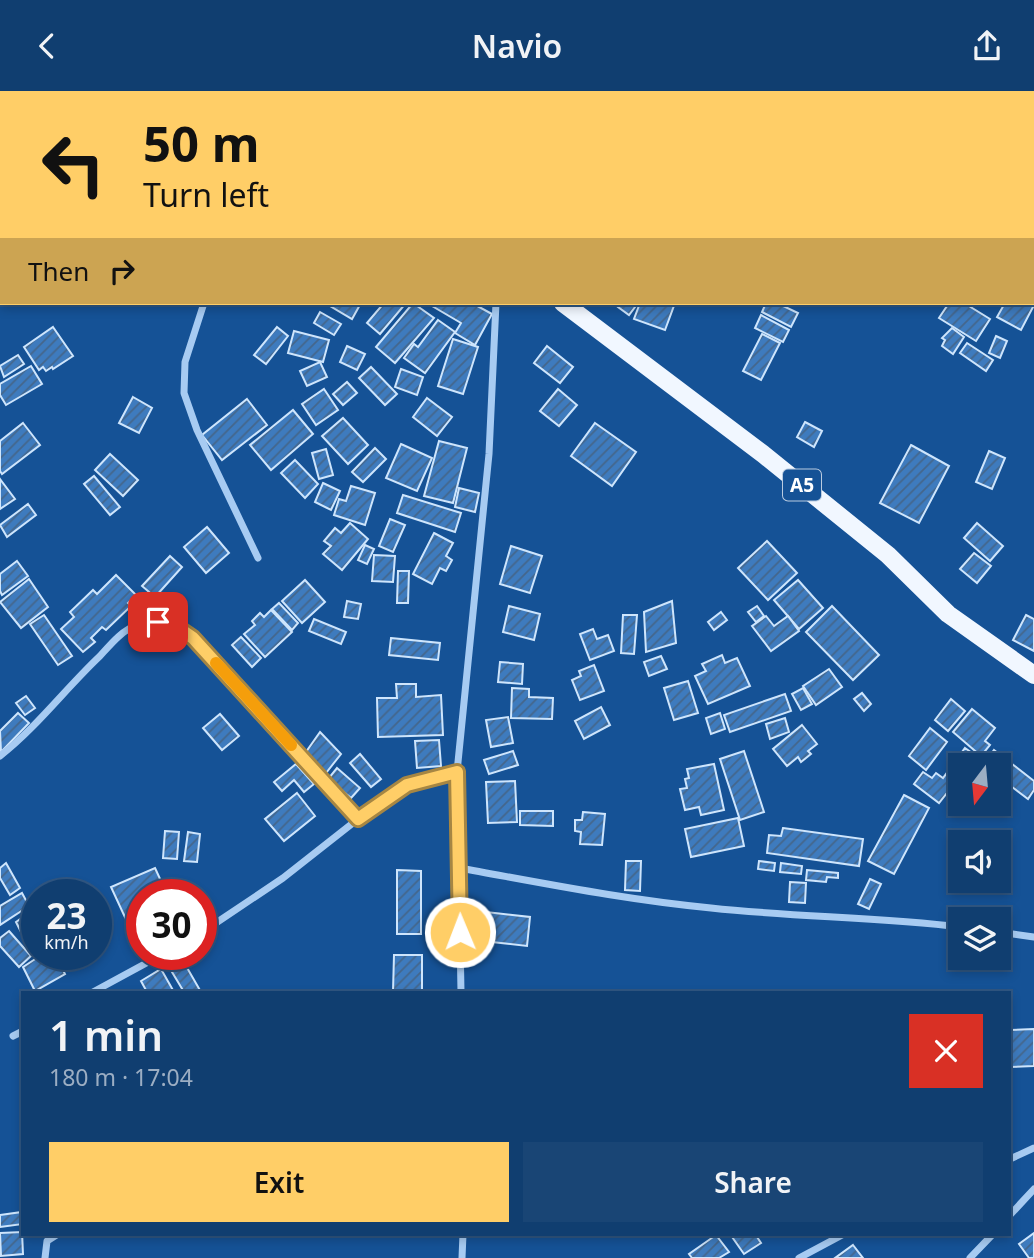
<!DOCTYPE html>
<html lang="en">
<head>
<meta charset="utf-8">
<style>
  body { margin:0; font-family:"Noto Sans",sans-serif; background:#194575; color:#f1f3f6; height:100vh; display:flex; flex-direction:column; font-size:26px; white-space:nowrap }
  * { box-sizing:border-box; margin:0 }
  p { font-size:23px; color:#9caec3 }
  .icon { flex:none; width:38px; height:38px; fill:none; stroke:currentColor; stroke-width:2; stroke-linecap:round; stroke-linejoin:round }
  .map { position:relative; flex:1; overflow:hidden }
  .panel { position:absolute; left:21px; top:900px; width:990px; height:245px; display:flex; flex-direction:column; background:#103e70; border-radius:0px; box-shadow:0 4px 10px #0003,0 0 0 2px #305783 }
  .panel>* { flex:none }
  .guide { position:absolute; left:0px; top:0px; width:1034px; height:214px; box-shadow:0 4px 10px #0003,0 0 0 2px #305783; background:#ffce67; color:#111; overflow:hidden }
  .needle { width:46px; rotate:196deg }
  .buttons { position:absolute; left:948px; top:662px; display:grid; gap:14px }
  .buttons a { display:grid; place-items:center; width:63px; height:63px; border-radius:0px; background:#103e70; box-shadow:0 4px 10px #0003,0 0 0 2px #305783; font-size:35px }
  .speed { position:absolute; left:21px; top:788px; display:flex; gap:14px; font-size:35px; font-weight:700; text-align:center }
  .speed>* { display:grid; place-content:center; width:91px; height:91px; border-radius:50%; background:#103e70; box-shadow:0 4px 10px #0003,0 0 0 2px #305783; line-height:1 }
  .speed small { font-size:18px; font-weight:400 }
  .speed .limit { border:10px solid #d22; background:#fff; color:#111 }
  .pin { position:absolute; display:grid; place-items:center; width:60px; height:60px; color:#fff; margin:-30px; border-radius:14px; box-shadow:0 4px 10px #0006 }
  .me { position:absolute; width:77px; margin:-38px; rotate:359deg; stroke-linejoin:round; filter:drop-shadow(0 0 5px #0008) }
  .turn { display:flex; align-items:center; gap:24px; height:147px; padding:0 28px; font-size:32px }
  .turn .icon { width:91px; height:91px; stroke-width:2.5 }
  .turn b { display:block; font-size:49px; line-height:60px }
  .then { display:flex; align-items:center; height:66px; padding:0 28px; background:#0003; gap:14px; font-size:26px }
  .round { display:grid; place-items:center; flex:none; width:74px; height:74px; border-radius:0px; background:#194575 }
  .overview { display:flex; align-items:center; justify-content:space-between; height:119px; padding:0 28px }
  h1 { font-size:42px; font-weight:600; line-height:52px }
  .button { display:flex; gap:14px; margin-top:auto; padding:14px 28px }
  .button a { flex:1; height:80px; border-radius:0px; background:#ffce67; color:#111; font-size:28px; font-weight:600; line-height:80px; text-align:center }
  .button a+a { background:#194575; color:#f1f3f6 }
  header { display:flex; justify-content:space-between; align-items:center; height:91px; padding:0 28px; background:#103e70; font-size:32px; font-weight:600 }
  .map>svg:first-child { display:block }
  .building { fill:url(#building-hatch); stroke:#cee5fc; stroke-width:2 }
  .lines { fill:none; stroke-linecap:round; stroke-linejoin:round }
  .street { stroke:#a7cbf2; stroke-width:7 }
  .primary { stroke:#f1f7ff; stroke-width:18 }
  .route-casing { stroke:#a68643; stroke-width:18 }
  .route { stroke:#ffce67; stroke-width:12 }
  .slow { stroke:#f59e0b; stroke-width:12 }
  .labels { text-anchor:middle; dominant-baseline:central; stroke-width:7; stroke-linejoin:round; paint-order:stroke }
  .shield { fill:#155296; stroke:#b9cbe0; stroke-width:2 }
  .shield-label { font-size:19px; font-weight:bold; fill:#fff }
</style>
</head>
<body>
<header><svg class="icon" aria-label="back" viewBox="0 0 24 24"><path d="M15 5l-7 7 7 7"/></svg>Navio<svg class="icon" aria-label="share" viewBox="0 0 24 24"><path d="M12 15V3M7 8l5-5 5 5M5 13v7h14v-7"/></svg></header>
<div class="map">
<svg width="1034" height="1167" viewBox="0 0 1034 1167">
  <defs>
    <pattern id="building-hatch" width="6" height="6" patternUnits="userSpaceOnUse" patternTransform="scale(1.75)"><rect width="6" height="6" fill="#3e7bbe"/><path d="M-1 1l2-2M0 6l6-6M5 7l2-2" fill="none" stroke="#44668b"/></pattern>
  </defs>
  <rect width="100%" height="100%" fill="#155296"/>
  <!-- building -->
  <g class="building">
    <path d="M1034,157V214L1021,239L997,226L1005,212H1032Z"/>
    <path d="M325,212H361L352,228Z"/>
    <path d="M384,212H406L380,243L367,232Z"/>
    <path d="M413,212L434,227L395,272L376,256Z"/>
    <path d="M427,212H472L492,223L475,254L455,242L461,232Z"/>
    <path d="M621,212H638L629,224L618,216Z"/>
    <path d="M640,212H675L665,239L634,228Z"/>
    <path d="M766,212H777L798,222L791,236L762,221Z"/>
    <path d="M949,212H964L990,228L976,250L939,227Z"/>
    <path d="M320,221L341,233L334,244L314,232Z"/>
    <path d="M761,224L789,239L783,251L755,237Z"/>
    <path d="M438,229L455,241L425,282L404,267L414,253L418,256Z"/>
    <path d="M53,236L73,265L53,278L52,276L46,280L43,276L39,279L24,256Z"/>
    <path d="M277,236L288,245L266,273L254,264Z"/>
    <path d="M952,237L964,246L953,263L942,255L945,249L942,247Z"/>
    <path d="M294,240L329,249L323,271L288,262Z"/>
    <path d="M762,243L780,252L761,289L743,280Z"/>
    <path d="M996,245L1007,250L1000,267L989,262Z"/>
    <path d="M453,248L478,256L463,303L438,295Z"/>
    <path d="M967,252L993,269L986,280L960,262Z"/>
    <path d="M347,255L365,263L357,279L340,271Z"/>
    <path d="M547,255L573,276L560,292L534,272Z"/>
    <path d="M18,264L24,273L4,286L0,275Z"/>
    <path d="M320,271L327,286L307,295L300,280Z"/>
    <path d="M31,275L42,293L6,314L0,304V293Z"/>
    <path d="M371,276L397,303L385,314L359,287Z"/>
    <path d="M401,278L423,286L417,304L395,296Z"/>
    <path d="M347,291L357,302L343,314L333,303Z"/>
    <path d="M324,298L338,319L316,334L302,313Z"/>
    <path d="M558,298L577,314L559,335L540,320Z"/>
    <path d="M133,306L152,317L139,342L119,332Z"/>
    <path d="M427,307L452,326L437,345L413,326Z"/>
    <path d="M247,308L267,334L222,369L202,344Z"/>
    <path d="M293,319L313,343L271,379L250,354Z"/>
    <path d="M343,327L368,354L348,373L322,345Z"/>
    <path d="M805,331L822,340L814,356L797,346Z"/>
    <path d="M23,332L40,354L2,383L0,380V350Z"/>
    <path d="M595,332L636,361L612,395L571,365Z"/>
    <path d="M439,350L467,357L453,412L424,405Z"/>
    <path d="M401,353L432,367L417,400L386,387Z"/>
    <path d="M911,354L949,375L919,432L880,412Z"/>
    <path d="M375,357L386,368L363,391L352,381Z"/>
    <path d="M326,358L333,384L319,388L312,362Z"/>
    <path d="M989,360L1005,367L992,398L976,391Z"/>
    <path d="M110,363L138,389L123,405L95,379Z"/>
    <path d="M295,369L318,393L305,407L281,382Z"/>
    <path d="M94,385L120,416L110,424L84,393Z"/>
    <path d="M0,388L15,408L0,418Z"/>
    <path d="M323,392L340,400L331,419L315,411Z"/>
    <path d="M351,395L375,402L365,434L334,424L339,408L346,410Z"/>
    <path d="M459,397L479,402L475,421L455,416Z"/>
    <path d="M403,404L461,422L455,441L397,422Z"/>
    <path d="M28,413L36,424L7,446L0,434Z"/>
    <path d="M390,428L405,434L393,461L379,455Z"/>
    <path d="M350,432L368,448L342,479L323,463L331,455L324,450L335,437L341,442Z"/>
    <path d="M977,432L1003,455L990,470L964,447Z"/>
    <path d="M207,436L229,462L206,482L184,456Z"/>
    <path d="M434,442L453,452L446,465L452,469L446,480L440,477L432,493L413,483Z"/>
    <path d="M767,450L797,482L768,509L738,477Z"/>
    <path d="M365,454L374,458L367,473L358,469Z"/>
    <path d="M511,455L542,465L530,502L500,493Z"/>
    <path d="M974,462L991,475L977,492L960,478Z"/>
    <path d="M374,464L395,465L393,491L372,490Z"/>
    <path d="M170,465L182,476L155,506L142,495Z"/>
    <path d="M17,470L28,485L2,504L0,500V483Z"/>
    <path d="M398,480H409L408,512H397Z"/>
    <path d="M116,484L136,504L128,512L131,515L106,539L102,536L91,547L95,551L83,561L61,538L74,526L70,521L93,499L97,503Z"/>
    <path d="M29,488L48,516L21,537L0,511Z"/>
    <path d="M305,489L325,511L302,532L282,510Z"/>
    <path d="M798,489L823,517L799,538L774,509Z"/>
    <path d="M347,510L361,513L358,528L344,526Z"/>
    <path d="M672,510L676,552L646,561L644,521Z"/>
    <path d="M279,512L298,532L292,539L272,518Z"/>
    <path d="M509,515L540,523L534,549L503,541Z"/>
    <path d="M757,515L764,525L756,531L748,521Z"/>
    <path d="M832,515L879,564L853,589L806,541Z"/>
    <path d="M271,519L292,541L265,566L244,543L255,534L252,530L260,522L264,526Z"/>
    <path d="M721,521L727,529L714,539L708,531Z"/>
    <path d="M44,524L72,565L58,574L30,533Z"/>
    <path d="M623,524H637L634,563L621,562Z"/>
    <path d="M1026,524L1034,528V560L1013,549Z"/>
    <path d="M766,525L774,535L788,525L799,540L771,560L752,535Z"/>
    <path d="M314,528L346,541L341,553L309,540Z"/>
    <path d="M593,538L597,548L608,544L614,560L590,569L580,543Z"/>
    <path d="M241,546L261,567L252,576L232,554Z"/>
    <path d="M391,547L440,552L438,569L389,564Z"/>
    <path d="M722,564L725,572L737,567L750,595L708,613L695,585L706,580L702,573Z"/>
    <path d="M661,565L667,578L649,585L644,571Z"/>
    <path d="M500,571L523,573L522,593L498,591Z"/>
    <path d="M594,574L604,600L580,609L572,589L581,585L579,580Z"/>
    <path d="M829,578L842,596L816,614L803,595Z"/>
    <path d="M688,590L698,622L674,629L664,597Z"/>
    <path d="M396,593H416V606L441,604L443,644L378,646L377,607H397Z"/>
    <path d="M512,597L529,598V606L553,607L552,628L511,627Z"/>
    <path d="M803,597L812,613L801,619L792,603Z"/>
    <path d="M862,602L871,613L864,620L854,608Z"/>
    <path d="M785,603L791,620L730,641L724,624Z"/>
    <path d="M26,605L35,617L25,624L16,612Z"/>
    <path d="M951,608L965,620L948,640L935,629Z"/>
    <path d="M601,616L610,634L584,648L575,630Z"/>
    <path d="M972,618L995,637L985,650L990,654L981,665L953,641Z"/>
    <path d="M18,622L29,632L1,661L0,640Z"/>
    <path d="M720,622L725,638L711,643L706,627Z"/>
    <path d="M220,623L239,645L222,659L203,637Z"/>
    <path d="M508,626L513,652L491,656L486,629Z"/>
    <path d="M785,627L789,641L770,648L766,633Z"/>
    <path d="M802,634L817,653L808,660L811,663L801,671L798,666L787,675L773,658Z"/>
    <path d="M930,637L947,651L926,679L909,665Z"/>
    <path d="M320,641L341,663L326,682L306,661Z"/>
    <path d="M439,649L441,675L417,677L415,650Z"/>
    <path d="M965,657L975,664L968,674H961V684L939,712L914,693L923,681L932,687L936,682L943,687Z"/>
    <path d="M994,659L1034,690V699L1028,708L999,686V674H983Z"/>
    <path d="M513,660L518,674L489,683L484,669Z"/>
    <path d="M744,660L764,721L740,729L720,668Z"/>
    <path d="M360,663L381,688L371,696L350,672Z"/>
    <path d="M296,673L314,693L304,701L294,689L282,700L274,691Z"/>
    <path d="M714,673L724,719L701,724L699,716L685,719L680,698L687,697L685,688L689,687L687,678Z"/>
    <path d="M337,677L360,697L351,707L328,688Z"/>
    <path d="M515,690L517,731L488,732L486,691Z"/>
    <path d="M297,702L315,725L284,750L265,728Z"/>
    <path d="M904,704L929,717L894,783L868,770Z"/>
    <path d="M520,720H553V735L520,734Z"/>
    <path d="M583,721L605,723L602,754L580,753L581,741L575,740V729H582Z"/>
    <path d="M738,727L744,755L691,766L685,738Z"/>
    <path d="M783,737L863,748L859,775L767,762L769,744L781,745Z"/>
    <path d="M165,740L179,741L177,768L163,767Z"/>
    <path d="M188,741L200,743L197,771L184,770Z"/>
    <path d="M626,770H641L640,800L625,799Z"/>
    <path d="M759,770L775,772L774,780L758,778Z"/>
    <path d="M6,772L20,797L10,804L0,787V777Z"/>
    <path d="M781,772L802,775L801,783L780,781Z"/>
    <path d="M155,777L167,803H142V845L135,848L111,796Z"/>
    <path d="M397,779L421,780V843H397Z"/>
    <path d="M807,779L838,782V787L827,786L826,791L806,789Z"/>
    <path d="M870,788L881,793L869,818L858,813Z"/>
    <path d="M790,791L806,792L805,812L789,811Z"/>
    <path d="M22,802L29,815L0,834V815Z"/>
    <path d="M34,818L37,822V831L22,843L16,831Z"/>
    <path d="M486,821L530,826L527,855L483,850Z"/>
    <path d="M9,840L31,865L19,876L0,855V847Z"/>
    <path d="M43,863H55L65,883L35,900L23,876Z"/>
    <path d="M394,864H422V901H393Z"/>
    <path d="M182,868L201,901H184L169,876Z"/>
    <path d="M161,878L174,901H147L141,890Z"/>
    <path d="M1034,938V975L1010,976V939Z"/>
    <path d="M22,1121L23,1133L0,1136V1124Z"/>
    <path d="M22,1141L23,1163L1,1165L0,1142Z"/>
    <path d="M1034,1142V1167H1029L1019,1153Z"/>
    <path d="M730,1143H755L761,1152L744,1163Z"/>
    <path d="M716,1144L729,1161L719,1167H692L689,1163Z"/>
    <path d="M853,1154L863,1167H835Z"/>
  </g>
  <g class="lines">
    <!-- street -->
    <g class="street">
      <path d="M509,0L510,2"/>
      <path d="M814,0L815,2"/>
      <path d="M561,2L562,0"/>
      <path d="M1032,81L1034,79"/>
      <path d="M204,212L185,271L184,302L197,339L258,467"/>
      <path d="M0,665C37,636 66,597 100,565C110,554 122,539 137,534C157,526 176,535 193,546L358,728"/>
      <path d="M459,777C543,792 626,809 711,817C794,826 878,826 961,836"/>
      <path d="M999,841L1034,846"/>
      <path d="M201,842L283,787L358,728L407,694L457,681"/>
      <path d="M93,901L163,863"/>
      <path d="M461,901L457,681L489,363L496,212"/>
      <path d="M13,945L23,940"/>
      <path d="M1010,1068L1034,1057"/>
      <path d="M1010,1124L1034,1098"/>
      <path d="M45,1167L47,1150L58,1143"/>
      <path d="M462,1167L463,1143"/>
      <path d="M799,1167L844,1143"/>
      <path d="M970,1167L993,1143"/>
    </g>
    <!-- primary -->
    <g class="primary">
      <path d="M258,0L262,2"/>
      <path d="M563,212L763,363L888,464L948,523L1034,584"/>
    </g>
  </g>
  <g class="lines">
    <defs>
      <path id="route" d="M158,531L177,536L193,547L358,728L407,694L457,681L460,841"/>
    </defs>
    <!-- route casing -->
    <use href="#route" class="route-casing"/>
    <!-- route -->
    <use href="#route" class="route"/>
    <!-- slow -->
    <path class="slow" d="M216,572L291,654"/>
  </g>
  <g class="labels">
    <!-- shield labels -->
    <rect class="shield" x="783" y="378.5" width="38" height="31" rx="5"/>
    <g class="shield-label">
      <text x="802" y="394">A5</text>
    </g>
  </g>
</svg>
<div class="buttons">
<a><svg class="needle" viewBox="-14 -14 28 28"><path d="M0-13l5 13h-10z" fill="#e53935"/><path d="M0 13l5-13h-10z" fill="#9caec3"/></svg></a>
<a><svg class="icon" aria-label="sound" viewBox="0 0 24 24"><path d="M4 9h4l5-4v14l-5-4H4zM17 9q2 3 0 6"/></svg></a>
<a><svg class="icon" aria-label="layers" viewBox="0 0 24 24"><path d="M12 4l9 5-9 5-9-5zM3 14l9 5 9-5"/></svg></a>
</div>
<div class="speed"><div>23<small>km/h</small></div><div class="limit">30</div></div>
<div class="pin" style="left:158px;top:531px;background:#d93025"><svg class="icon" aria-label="arrive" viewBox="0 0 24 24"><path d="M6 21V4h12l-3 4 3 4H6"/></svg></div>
<svg class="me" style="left:460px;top:841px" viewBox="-20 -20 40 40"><circle r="17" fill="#ffce67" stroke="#fff" stroke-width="3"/><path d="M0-11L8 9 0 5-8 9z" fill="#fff"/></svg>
<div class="guide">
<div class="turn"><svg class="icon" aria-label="left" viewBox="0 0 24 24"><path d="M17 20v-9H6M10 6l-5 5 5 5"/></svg><div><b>50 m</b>Turn left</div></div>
<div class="then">Then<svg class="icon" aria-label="right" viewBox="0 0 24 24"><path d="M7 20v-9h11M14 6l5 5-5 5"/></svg></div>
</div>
<section class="panel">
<div class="overview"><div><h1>1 min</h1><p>180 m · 17:04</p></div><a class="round" style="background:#d93025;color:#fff"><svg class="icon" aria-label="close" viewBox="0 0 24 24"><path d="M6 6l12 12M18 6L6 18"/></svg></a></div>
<div class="button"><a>Exit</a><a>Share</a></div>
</section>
</div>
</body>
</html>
